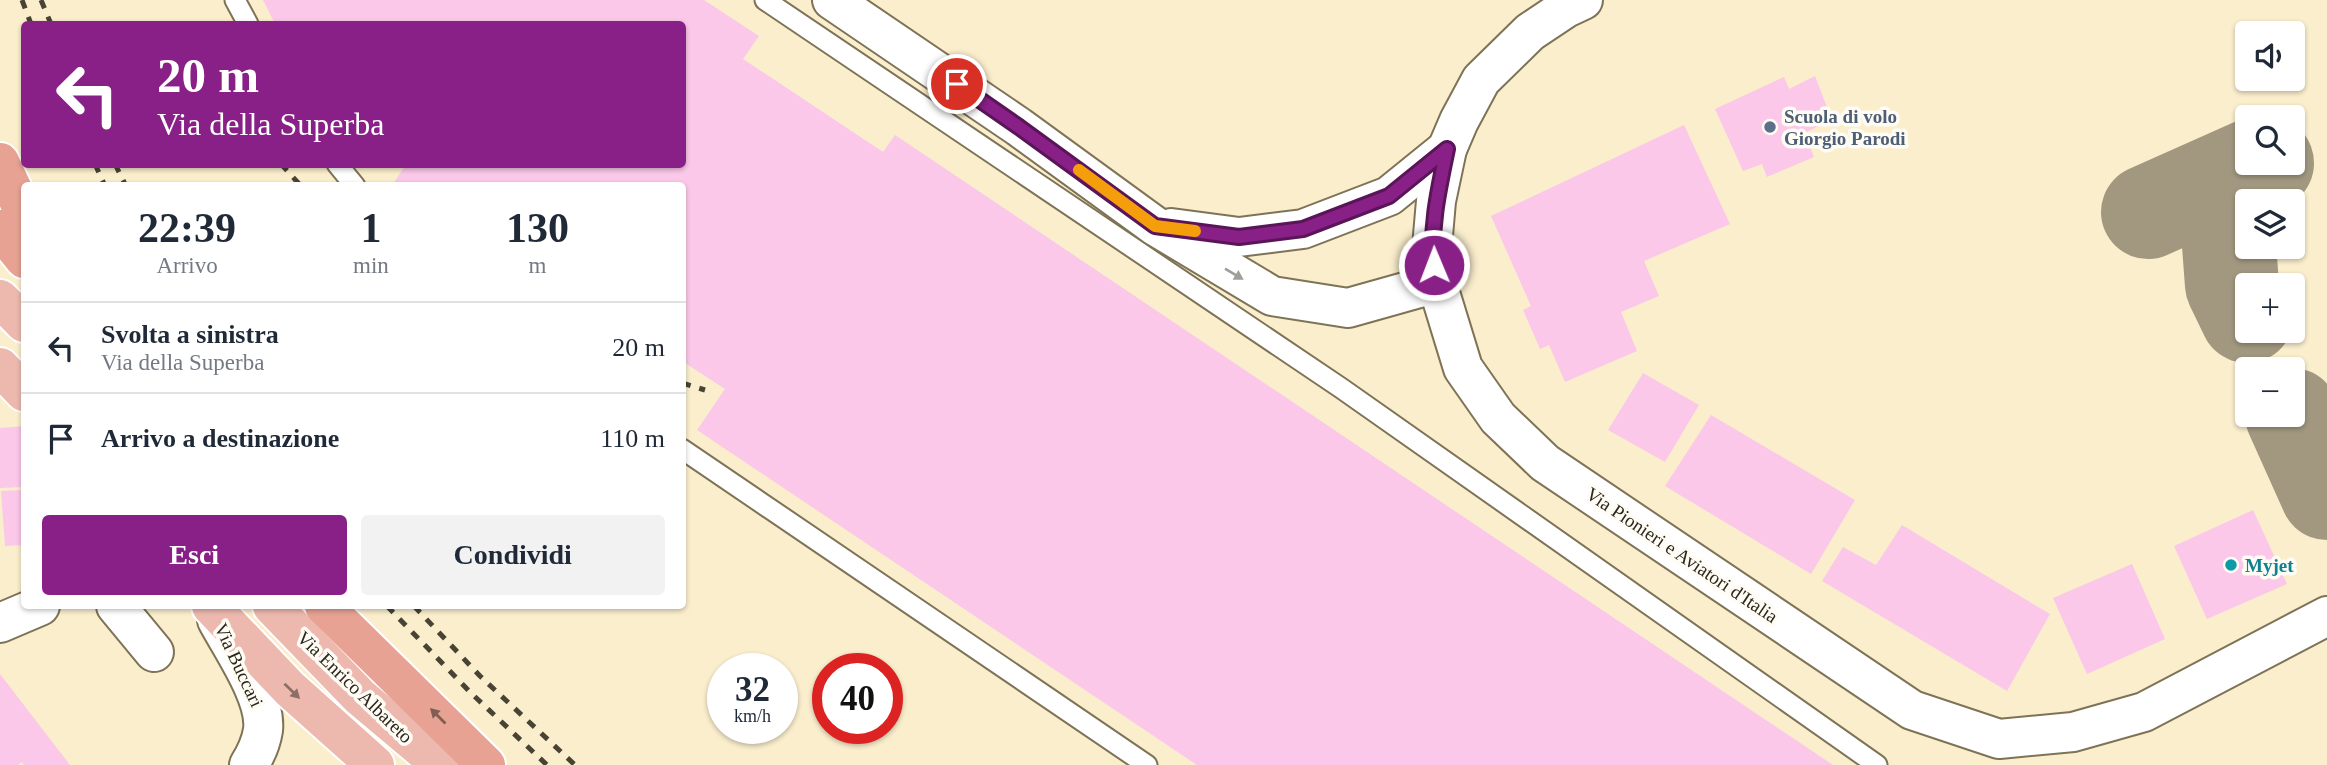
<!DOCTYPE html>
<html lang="it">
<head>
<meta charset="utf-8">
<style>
  body { margin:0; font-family:Georgia,serif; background:#f2f2f3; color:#1f2937; height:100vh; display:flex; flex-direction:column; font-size:26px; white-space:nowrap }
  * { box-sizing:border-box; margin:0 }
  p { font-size:23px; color:#747a83 }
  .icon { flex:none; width:38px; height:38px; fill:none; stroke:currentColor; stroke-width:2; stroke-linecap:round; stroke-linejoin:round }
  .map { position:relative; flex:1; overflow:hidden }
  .details { position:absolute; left:21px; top:182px; width:665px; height:427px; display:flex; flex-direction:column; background:#fff; border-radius:7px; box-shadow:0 2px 5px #0004 }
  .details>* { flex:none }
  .banner { position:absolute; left:21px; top:21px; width:665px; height:147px; border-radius:7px; box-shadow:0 2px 5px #0004; background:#892087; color:#fff; overflow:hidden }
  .buttons { position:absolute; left:2235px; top:21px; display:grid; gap:14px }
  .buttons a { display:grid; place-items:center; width:70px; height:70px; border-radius:7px; background:#fff; box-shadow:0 2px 5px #0004; font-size:35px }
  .speed { position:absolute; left:707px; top:653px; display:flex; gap:14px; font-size:35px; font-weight:700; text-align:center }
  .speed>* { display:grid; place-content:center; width:91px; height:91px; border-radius:50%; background:#fff; box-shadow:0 2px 5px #0004; line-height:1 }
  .speed small { font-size:18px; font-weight:400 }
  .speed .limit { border:10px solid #d22; background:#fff; color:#111 }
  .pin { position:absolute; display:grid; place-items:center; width:60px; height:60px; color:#fff; margin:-30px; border:4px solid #fff; border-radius:50%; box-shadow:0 2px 7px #0007 }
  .me { position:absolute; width:77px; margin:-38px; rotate:359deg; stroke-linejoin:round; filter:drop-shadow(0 0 5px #0008) }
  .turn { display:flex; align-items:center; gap:24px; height:147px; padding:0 21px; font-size:32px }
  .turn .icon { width:91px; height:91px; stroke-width:2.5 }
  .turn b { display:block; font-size:49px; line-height:60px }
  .eta { display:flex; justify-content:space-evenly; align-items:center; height:119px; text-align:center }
  .eta b { font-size:42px; font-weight:700; line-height:49px }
  .cta { display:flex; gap:14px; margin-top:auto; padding:14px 21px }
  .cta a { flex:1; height:80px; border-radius:7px; background:#892087; color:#fff; font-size:28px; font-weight:700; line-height:80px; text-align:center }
  .cta a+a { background:#f2f2f3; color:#1f2937 }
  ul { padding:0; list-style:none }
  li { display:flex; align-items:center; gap:21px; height:91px; padding:0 21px; border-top:2px solid #e0e1e3 }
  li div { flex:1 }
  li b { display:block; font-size:26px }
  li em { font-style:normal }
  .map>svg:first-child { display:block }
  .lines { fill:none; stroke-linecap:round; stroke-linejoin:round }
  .taxiway { stroke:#a29880; stroke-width:94 }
  .building { fill:#fbc8e9 }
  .service-casing { stroke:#7e7356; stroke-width:23 }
  .minor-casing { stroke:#7e7356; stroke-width:42 }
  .tertiary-casing { stroke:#7e7356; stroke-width:42 }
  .primary-casing { stroke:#fff; stroke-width:42 }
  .trunk-casing { stroke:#fff; stroke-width:42 }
  .service { stroke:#fff; stroke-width:19 }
  .minor { stroke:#fff; stroke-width:38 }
  .tertiary { stroke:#fff; stroke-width:38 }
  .primary { stroke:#edb9af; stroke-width:38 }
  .trunk { stroke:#e7a294; stroke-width:38 }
  .rail { stroke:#494334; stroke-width:5; stroke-dasharray:9 9; stroke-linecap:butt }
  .oneway { fill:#a09e98 }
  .oneway2 { fill:#8c7065 }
  .oneway3 { fill:#805e51 }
  .route-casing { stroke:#591558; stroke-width:18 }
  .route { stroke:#892087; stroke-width:12 }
  .slow { stroke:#f59e0b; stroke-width:12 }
  .service-dot { fill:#5c6f8a; stroke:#fefcf5; stroke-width:2.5 }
  .culture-dot { fill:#0f9aa8; stroke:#fefcf5; stroke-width:2.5 }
  .labels { text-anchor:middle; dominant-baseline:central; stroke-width:7; stroke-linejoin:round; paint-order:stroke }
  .service-label { font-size:19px; font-weight:bold; fill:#4e5e75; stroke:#fefcf5; text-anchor:start }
  .street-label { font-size:19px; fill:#2c271b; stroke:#fefcf5 }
  .culture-label { font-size:19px; font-weight:bold; fill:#0d838f; stroke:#fefcf5; text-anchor:start }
</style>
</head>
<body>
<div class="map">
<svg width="2327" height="765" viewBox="0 0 2327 765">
  <rect width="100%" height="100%" fill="#faeecd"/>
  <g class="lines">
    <!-- taxiway -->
    <g class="taxiway">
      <path d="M2148,212L2258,163"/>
      <path d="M2247,316L2232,285L2227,218L2241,187L2267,163"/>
      <path d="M2292,415L2327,493"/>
    </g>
  </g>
  <!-- building -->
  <g class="building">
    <path d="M263,0H704L759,36L743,59L883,152L895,135L1833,765H1197L697,430L725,389L682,361V186H392L404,167L401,164H682V24H275Z"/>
    <path d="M1815,76L1832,120L1804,133L1814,157L1767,177L1762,164L1743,171L1715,109L1784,77L1789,89Z"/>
    <path d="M1684,125L1730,224L1644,261L1659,296L1621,312L1637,351L1565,382L1549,345L1540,349L1523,310L1531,306L1491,216Z"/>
    <path d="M1643,373L1699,405L1665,462L1608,430Z"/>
    <path d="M1711,415L1855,500L1811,574L1665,486Z"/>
    <path d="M24,426V487L0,488V428Z"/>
    <path d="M24,490V545L5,546L1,491Z"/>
    <path d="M2253,510L2287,584L2207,619L2174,546Z"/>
    <path d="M1902,525L2050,614L2007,691L1822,581L1843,547L1876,565Z"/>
    <path d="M2132,564L2165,639L2087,674L2053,598Z"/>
    <path d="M0,674L70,765H24L22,762L18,765H0Z"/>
  </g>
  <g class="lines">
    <defs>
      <g id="service">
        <path d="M235,0L248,24"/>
        <path d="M765,0L1341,388L1877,765"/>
        <path d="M337,164L355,186"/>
        <path d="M682,449L1147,765"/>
      </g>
      <g id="minor">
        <path d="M116,606L154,652"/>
        <path d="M217,620C232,648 267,698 263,730C261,743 256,754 249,765"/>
        <path d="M0,623L40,606"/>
      </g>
      <g id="tertiary">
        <path d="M832,0L1019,127L1155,226L1272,296L1348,308L1437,283"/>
        <path d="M1583,0L1566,8L1530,32L1481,80L1459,121L1447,149L1436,201L1432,247L1437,283L1463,368L1498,418L1545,463L1912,710L1999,739L2073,732L2144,712L2327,616"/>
        <path d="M1171,228L1239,237L1303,229L1389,196L1447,149"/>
      </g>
      <g id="primary">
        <path d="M0,299L24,323"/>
        <path d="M0,367L24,392"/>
        <path d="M211,606L290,689L375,765"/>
        <path d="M272,606L360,697L441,765"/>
      </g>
      <g id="trunk">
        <path d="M0,162L24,213"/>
        <path d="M0,229L24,259"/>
        <path d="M324,606L486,765"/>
      </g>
    </defs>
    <!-- service casing -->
    <use href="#service" class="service-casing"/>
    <!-- minor casing -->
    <use href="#minor" class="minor-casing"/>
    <!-- tertiary casing -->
    <use href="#tertiary" class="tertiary-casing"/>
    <!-- primary casing -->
    <use href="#primary" class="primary-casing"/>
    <!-- trunk casing -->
    <use href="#trunk" class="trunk-casing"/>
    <!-- service -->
    <use href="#service" class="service"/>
    <!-- minor -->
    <use href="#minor" class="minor"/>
    <!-- tertiary -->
    <use href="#tertiary" class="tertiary"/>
    <!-- primary -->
    <use href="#primary" class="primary"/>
    <!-- trunk -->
    <use href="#trunk" class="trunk"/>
    <!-- rail -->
    <g class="rail">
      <path d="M22,0L31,24"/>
      <path d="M41,0L51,24"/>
      <path d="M95,164L105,186"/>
      <path d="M115,164L126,186"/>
      <path d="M281,164L301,186"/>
      <path d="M682,383L705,390"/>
      <path d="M387,606L471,693L547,765"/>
      <path d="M414,606L480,676L575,765"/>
    </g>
  </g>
  <!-- one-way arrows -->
  <defs><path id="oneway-solid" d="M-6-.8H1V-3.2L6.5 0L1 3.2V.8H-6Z" transform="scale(1.75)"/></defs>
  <use class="oneway" href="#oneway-solid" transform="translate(1234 274) rotate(31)"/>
  <use class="oneway2" href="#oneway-solid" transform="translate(292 691) rotate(44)"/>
  <use class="oneway3" href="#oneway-solid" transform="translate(438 716) rotate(-135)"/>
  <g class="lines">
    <defs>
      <path id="route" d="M957,84L1019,127L1155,226L1239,237L1303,229L1389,196L1447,149C1439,188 1430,226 1434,265"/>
    </defs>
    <!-- route casing -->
    <use href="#route" class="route-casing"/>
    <!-- route -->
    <use href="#route" class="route"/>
    <!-- slow -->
    <path class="slow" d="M1079,170L1155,226L1195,231"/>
  </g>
  <!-- markers -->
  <circle class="service-dot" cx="1770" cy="127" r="7"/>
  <circle class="culture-dot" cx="2231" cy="565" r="7"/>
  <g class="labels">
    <!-- service labels -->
    <g class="service-label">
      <text x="1784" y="116">Scuola di volo<tspan x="1784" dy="22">Giorgio Parodi</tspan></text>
    </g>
    <!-- street labels -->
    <g class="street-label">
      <text transform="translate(1682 555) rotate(34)">Via Pionieri e Aviatori d'Italia</text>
      <text transform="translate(239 665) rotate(65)">Via Buccari</text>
      <text transform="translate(355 687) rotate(44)">Via Enrico Albareto</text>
    </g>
    <!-- culture labels -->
    <g class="culture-label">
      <text x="2245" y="565">Myjet</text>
    </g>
  </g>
</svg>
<div class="buttons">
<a><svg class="icon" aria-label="sound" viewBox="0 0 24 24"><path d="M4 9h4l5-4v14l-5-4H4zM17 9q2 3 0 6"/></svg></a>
<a><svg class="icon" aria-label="search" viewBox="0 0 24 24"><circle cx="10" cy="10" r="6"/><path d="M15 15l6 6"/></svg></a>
<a><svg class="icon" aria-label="layers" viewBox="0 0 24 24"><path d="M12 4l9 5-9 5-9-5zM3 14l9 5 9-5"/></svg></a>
<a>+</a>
<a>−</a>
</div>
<div class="speed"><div>32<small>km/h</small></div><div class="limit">40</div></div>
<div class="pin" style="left:957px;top:84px;background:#d93025"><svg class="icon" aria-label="arrive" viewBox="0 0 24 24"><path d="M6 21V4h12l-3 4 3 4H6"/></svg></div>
<svg class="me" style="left:1434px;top:265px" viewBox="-20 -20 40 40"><circle r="17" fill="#892087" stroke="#fff" stroke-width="3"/><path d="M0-11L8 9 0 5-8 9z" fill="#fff"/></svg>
<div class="banner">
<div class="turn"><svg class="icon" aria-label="left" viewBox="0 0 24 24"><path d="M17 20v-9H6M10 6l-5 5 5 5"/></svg><div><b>20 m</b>Via della Superba</div></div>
</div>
<section class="details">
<div class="eta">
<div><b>22:39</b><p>Arrivo</p></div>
<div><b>1</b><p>min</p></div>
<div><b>130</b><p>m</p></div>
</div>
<ul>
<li><svg class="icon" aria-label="left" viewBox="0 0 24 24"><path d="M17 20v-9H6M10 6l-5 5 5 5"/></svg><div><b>Svolta a sinistra</b><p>Via della Superba</p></div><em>20 m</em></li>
<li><svg class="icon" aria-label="arrive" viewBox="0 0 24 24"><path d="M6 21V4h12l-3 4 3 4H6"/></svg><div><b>Arrivo a destinazione</b></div><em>110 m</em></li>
</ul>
<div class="cta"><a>Esci</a><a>Condividi</a></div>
</section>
</div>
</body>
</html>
